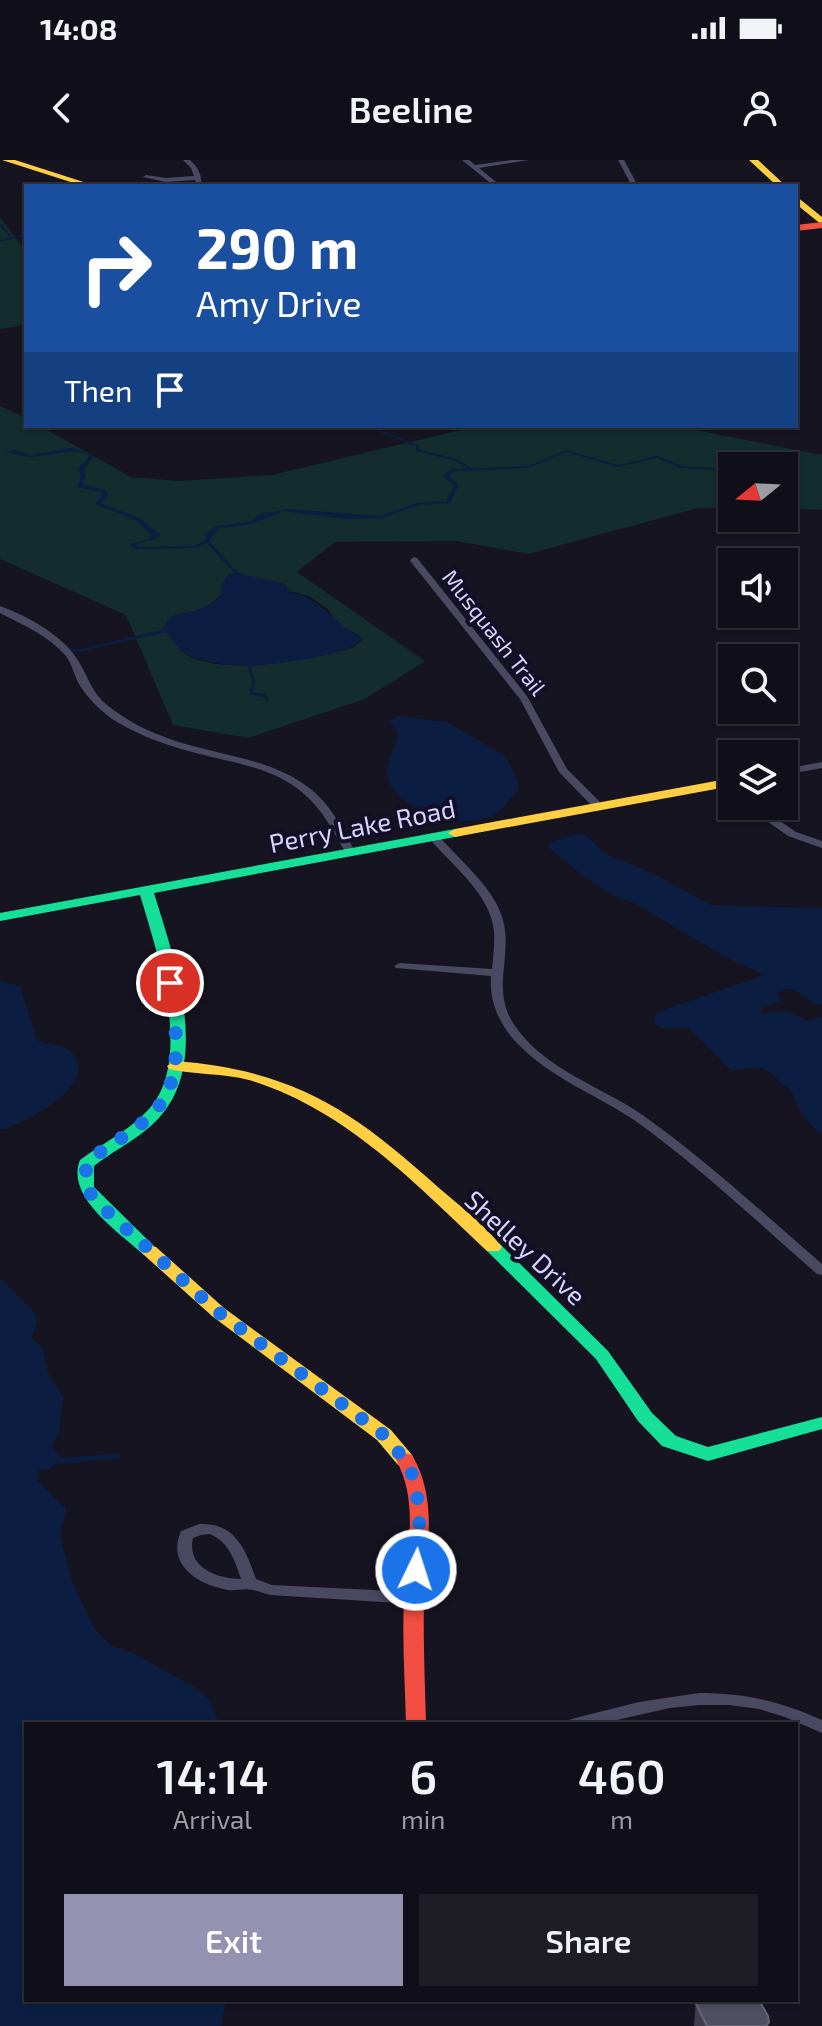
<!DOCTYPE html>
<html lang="en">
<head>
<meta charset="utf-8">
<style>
  body { margin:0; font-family:"Exo 2",sans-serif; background:#1e1d26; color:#f1f3f6; height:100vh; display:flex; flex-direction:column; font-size:30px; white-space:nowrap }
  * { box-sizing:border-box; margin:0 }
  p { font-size:26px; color:#9c9ca2 }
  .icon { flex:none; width:44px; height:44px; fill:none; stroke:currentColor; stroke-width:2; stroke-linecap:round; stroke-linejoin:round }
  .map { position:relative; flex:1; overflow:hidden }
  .drawer { position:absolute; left:24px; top:1562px; width:774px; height:280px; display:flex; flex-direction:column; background:#100f19; border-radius:0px; box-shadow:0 2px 6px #0004,0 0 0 2px #302f38 }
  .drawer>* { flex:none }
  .top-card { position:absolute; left:24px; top:24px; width:774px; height:244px; border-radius:0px; box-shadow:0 2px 6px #0004,0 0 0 2px #302f38; background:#1a4fa0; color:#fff; overflow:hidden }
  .needle { width:52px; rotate:252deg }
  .tools { position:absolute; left:718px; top:292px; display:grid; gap:16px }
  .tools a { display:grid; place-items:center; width:80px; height:80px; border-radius:0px; background:#100f19; box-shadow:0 2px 6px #0004,0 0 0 2px #302f38; font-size:40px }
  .pin { position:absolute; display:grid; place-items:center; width:68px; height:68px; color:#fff; margin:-34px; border:4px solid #fff; border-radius:50%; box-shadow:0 2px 8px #0007 }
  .me { position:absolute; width:88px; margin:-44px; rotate:4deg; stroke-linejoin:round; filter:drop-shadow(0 0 6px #0008) }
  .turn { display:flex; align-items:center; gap:28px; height:168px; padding:0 40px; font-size:36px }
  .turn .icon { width:104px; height:104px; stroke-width:2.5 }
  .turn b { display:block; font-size:56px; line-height:68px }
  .then { display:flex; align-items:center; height:76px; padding:0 40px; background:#0003; gap:16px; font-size:30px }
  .eta { display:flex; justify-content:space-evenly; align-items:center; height:136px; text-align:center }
  .eta b { font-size:48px; font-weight:600; line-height:56px }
  .button { display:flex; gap:16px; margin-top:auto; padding:16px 40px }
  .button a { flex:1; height:92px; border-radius:0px; background:#9591b1; color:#fff; font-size:32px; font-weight:600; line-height:92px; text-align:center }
  .button a+a { background:#1e1d26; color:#f1f3f6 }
  .status { display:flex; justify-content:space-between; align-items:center; height:56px; padding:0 40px; background:#100f19; direction:ltr }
  .status svg { height:22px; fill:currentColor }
  header { display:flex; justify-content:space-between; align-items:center; height:104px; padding:0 40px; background:#100f19; font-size:36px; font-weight:600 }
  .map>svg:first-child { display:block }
  .green { fill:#132c2d; fill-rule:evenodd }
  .water { fill:#0b1e41 }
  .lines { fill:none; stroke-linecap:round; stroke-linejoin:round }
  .stream-far2 { stroke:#0b1e41; stroke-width:2 }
  .stream-far1 { stroke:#0b1e41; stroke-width:3 }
  .stream { stroke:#0b1e41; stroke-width:5 }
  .street { fill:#4a4962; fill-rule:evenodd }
  .fast { fill:#16e098; fill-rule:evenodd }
  .slow { fill:#ffcf43; fill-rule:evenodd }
  .jam { fill:#f24e42; fill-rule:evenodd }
  .wall { fill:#403d50 }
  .building { fill:#504e63; stroke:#66637b; stroke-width:2 }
  .route { stroke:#1a73e8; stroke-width:14; stroke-dasharray:0 25.2 }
  .labels { text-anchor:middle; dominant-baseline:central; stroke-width:8; stroke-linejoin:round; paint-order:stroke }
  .far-street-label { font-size:22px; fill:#d9d4ff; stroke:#130f26 }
  .street-label { font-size:26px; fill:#d9d4ff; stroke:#130f26 }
</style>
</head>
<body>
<div class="status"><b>14:08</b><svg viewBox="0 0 49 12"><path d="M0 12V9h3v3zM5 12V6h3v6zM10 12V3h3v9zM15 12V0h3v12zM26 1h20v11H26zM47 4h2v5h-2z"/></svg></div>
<header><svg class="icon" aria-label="back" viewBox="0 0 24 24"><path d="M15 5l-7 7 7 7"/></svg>Beeline<svg class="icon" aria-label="person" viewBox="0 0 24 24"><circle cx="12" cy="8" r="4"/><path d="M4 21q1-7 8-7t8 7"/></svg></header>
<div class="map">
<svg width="822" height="1866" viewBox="0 0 822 1866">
  <rect width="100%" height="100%" fill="#161421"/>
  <!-- green -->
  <g class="green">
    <path d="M0,57L26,92V165L0,169Z"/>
    <path d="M0,246L26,258V266H40L131,317L178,321L272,315L477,266H676L822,295V350L784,348V306H732V348H698L528,394L457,381L335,382L297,412L425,501L365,539L248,578L173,565L126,455L0,399ZM228,415L309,436L328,449L337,463L360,476L362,480L353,488L341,491C304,498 203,521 177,486C170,477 173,466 175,455C193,453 208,448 221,435V428Z"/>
  </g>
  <!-- water -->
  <g class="water">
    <path d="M71,288L95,295L84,309L86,316L82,324L107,331L108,336L100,343L139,358L161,375L153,380L135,384L138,387L194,386L204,381L208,372L217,366L253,361L257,355L288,349L381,356L417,343L446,341L454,325L443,316L451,309L529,306L566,290L618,305L658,296L683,306L724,309L732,315L719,310L679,308L657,298L617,307L567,292L528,308L454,311L448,316L459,324L450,343L419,345L382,358L346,359L283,351L252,364L220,368L207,383L197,388L136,389L130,387V384L150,379L151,374L135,360L95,344L103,335L101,332L77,327L81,316L78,308L87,300L89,294C68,288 52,296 31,297C20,297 13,291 0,293L14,290L30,295Z"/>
    <path d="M238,413L285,424L290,432C326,441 330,461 360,476L362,480C348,496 271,505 248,506C230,506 211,503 193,497C179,492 172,479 163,468L170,457C189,452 206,450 221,436V426L228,414Z"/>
    <path d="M400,556L447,562L505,596L518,622V631C510,637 505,648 498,653C468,673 404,653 389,622C382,609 396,587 398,574L389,560Z"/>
    <path d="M576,674H585L606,694L652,713L711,745L822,748V845C807,845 802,828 785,829L777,834L782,842L764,846L760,854L786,851L809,861L822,857V975L802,955L790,928C780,926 775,913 764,909C754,906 741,911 731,910L688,868H661L654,863L655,855L666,849L765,815L729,799L636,744L611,734L583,716L548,687L551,682Z"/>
    <path d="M0,821L20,826L37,880C47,886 62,882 71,892C101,925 27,961 4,969H0Z"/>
    <path d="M0,1118L35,1153L37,1161L32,1178L42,1188L48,1213L63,1238L59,1271L52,1286L61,1298L50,1309L39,1310L37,1320L66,1349L60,1374L72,1421L94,1468L111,1486L131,1492L194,1527L208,1538L218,1561L217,1564H26V1840H226L221,1866H0Z"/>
  </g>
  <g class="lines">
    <!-- stream-far2 -->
    <g class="stream-far2">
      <path d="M0,64L10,76"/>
      <path d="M0,81L26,74"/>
      <path d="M376,266L377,270L418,286L417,290L456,300L468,307"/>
    </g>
    <!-- stream-far1 -->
    <g class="stream-far1">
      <path d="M207,381L236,413"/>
      <path d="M67,488L77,491L165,471"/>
      <path d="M249,506L254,522L251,533L265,536L268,541"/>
    </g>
    <!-- stream -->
    <path class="stream" d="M58,1301L118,1296"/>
    <!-- street -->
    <g class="street">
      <path d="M183,0H190C198,7 202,15 201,24H197L195,20L166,22L143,17L146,15L166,18L194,16L191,8Z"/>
      <path d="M462,0H469L475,5L512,0H529L479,8L501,26H494Z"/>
      <path d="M618,0H624L638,26H632Z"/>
      <path d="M414,397L417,398L527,536L567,609L602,644L603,646L602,648H594L559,612L520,539L411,402L410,400Z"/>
      <path d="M0,446C28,456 64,476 79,502C92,524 92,535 115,551C138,568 166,579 193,586C233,597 275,602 308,627C330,643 342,668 355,691L354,693H346C333,672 324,651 304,634C272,605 225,602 185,590C160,583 134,573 112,559C99,549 87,538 79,524C74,515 72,504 66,496C49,476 23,465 0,453Z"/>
      <path d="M822,602V608L784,615V609Z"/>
      <path d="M746,646H758L796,672L822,681V688L788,676Z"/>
      <path d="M433,673L437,674C458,699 495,728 503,760C513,797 490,830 515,866C545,910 603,927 644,956C707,1001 764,1054 822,1104V1115L817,1114C757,1062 699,1006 634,960C597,935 553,919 521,887C501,868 489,844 491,816L396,808L394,806L400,803L492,809C493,797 495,784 494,771C490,733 452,706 429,678L428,676L429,674Z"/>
      <path d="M199,1364C235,1362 246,1390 256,1419L272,1425L414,1432L419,1434L421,1438L419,1442L414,1444L271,1435C265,1434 259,1431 253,1430C245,1428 236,1431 228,1430C198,1425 166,1405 181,1371ZM210,1374C229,1382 235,1401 241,1419C217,1419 186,1407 193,1378L201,1375Z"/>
      <path d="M699,1533C745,1533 780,1541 822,1560V1573L785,1557L759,1549L729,1545H699L670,1548L599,1564H567L569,1560L575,1558L639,1542Z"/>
    </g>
    <!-- fast -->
    <g class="fast">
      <path d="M455,669L460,670L462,673L460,676L154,733C173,796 210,895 163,953C145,976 117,988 94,1006V1027L159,1091L156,1095H144C120,1073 65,1037 80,1000C103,983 130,970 149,949C194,899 157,792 140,735L0,761V753Z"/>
      <path d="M493,1082L499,1083L608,1191L652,1253L676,1276L708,1287L822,1257V1269L708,1301L662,1286L638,1261L596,1199L487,1091L484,1087L487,1083Z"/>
    </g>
    <!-- slow -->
    <g class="slow">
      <path d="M2,0H15L96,26H83Z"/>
      <path d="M749,0H758L786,26H777Z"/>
      <path d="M796,36L822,57V65L796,44Z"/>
      <path d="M732,618V626L455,677L448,673L455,669Z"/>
      <path d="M175,901C293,910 353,950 439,1028C460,1046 485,1065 502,1087L499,1091H487C416,1024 345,949 249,920C223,913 195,915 169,909L167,906Z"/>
      <path d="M150,1086L156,1087L224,1148L391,1270L412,1295L414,1300L412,1305H398L377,1280L212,1156L144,1095L141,1091L144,1087Z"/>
    </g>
    <!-- jam -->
    <g class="jam">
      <path d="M822,62V68L796,71V65Z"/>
      <path d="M405,1293L412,1295C439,1341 426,1390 424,1440C423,1481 425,1523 426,1564H406C405,1523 402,1481 404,1440C406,1393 420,1343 396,1300L398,1295Z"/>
    </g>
  </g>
  <!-- wall -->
  <path class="wall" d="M696,1840H759L769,1866H694Z"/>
  <!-- building -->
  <path class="building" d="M700,1840H759L768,1856L769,1862L766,1866H707L696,1844L701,1843Z"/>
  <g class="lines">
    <!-- route -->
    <path class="route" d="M170,823C176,870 187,924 147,959C128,976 105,986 86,1004V1028L100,1045L218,1152L384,1275L409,1305L415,1324L420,1355L416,1410"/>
  </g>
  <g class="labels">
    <!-- far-street labels -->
    <g class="far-street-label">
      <text transform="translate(495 472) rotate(52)">Musquash Trail</text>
    </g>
    <!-- street labels -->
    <g class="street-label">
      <text transform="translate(362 665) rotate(-11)">Perry Lake Road</text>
      <text transform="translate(526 1087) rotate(43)">Shelley Drive</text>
    </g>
  </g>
</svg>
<div class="tools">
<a><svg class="needle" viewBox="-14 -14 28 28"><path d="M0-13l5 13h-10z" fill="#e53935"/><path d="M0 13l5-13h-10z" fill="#9c9ca2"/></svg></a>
<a><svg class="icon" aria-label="sound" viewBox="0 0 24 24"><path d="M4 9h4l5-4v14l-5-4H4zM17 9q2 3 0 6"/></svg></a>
<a><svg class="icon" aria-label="search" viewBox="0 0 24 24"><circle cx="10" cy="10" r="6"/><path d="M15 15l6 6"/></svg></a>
<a><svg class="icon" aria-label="layers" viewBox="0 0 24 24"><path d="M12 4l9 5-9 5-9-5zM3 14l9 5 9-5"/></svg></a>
</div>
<div class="pin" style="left:170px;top:823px;background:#d93025"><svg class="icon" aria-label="arrive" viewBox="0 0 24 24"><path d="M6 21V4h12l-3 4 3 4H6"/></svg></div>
<svg class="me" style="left:416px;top:1410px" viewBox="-20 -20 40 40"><circle r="17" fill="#1a73e8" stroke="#fff" stroke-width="3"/><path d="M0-11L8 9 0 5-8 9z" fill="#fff"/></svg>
<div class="top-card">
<div class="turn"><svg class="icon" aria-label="right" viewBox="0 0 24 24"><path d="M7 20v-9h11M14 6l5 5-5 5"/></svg><div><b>290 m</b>Amy Drive</div></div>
<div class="then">Then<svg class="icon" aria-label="arrive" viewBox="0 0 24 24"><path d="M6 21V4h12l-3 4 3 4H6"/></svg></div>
</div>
<section class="drawer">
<div class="eta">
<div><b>14:14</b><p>Arrival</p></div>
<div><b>6</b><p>min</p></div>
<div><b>460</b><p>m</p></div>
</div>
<div class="button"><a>Exit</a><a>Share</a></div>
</section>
</div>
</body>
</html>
